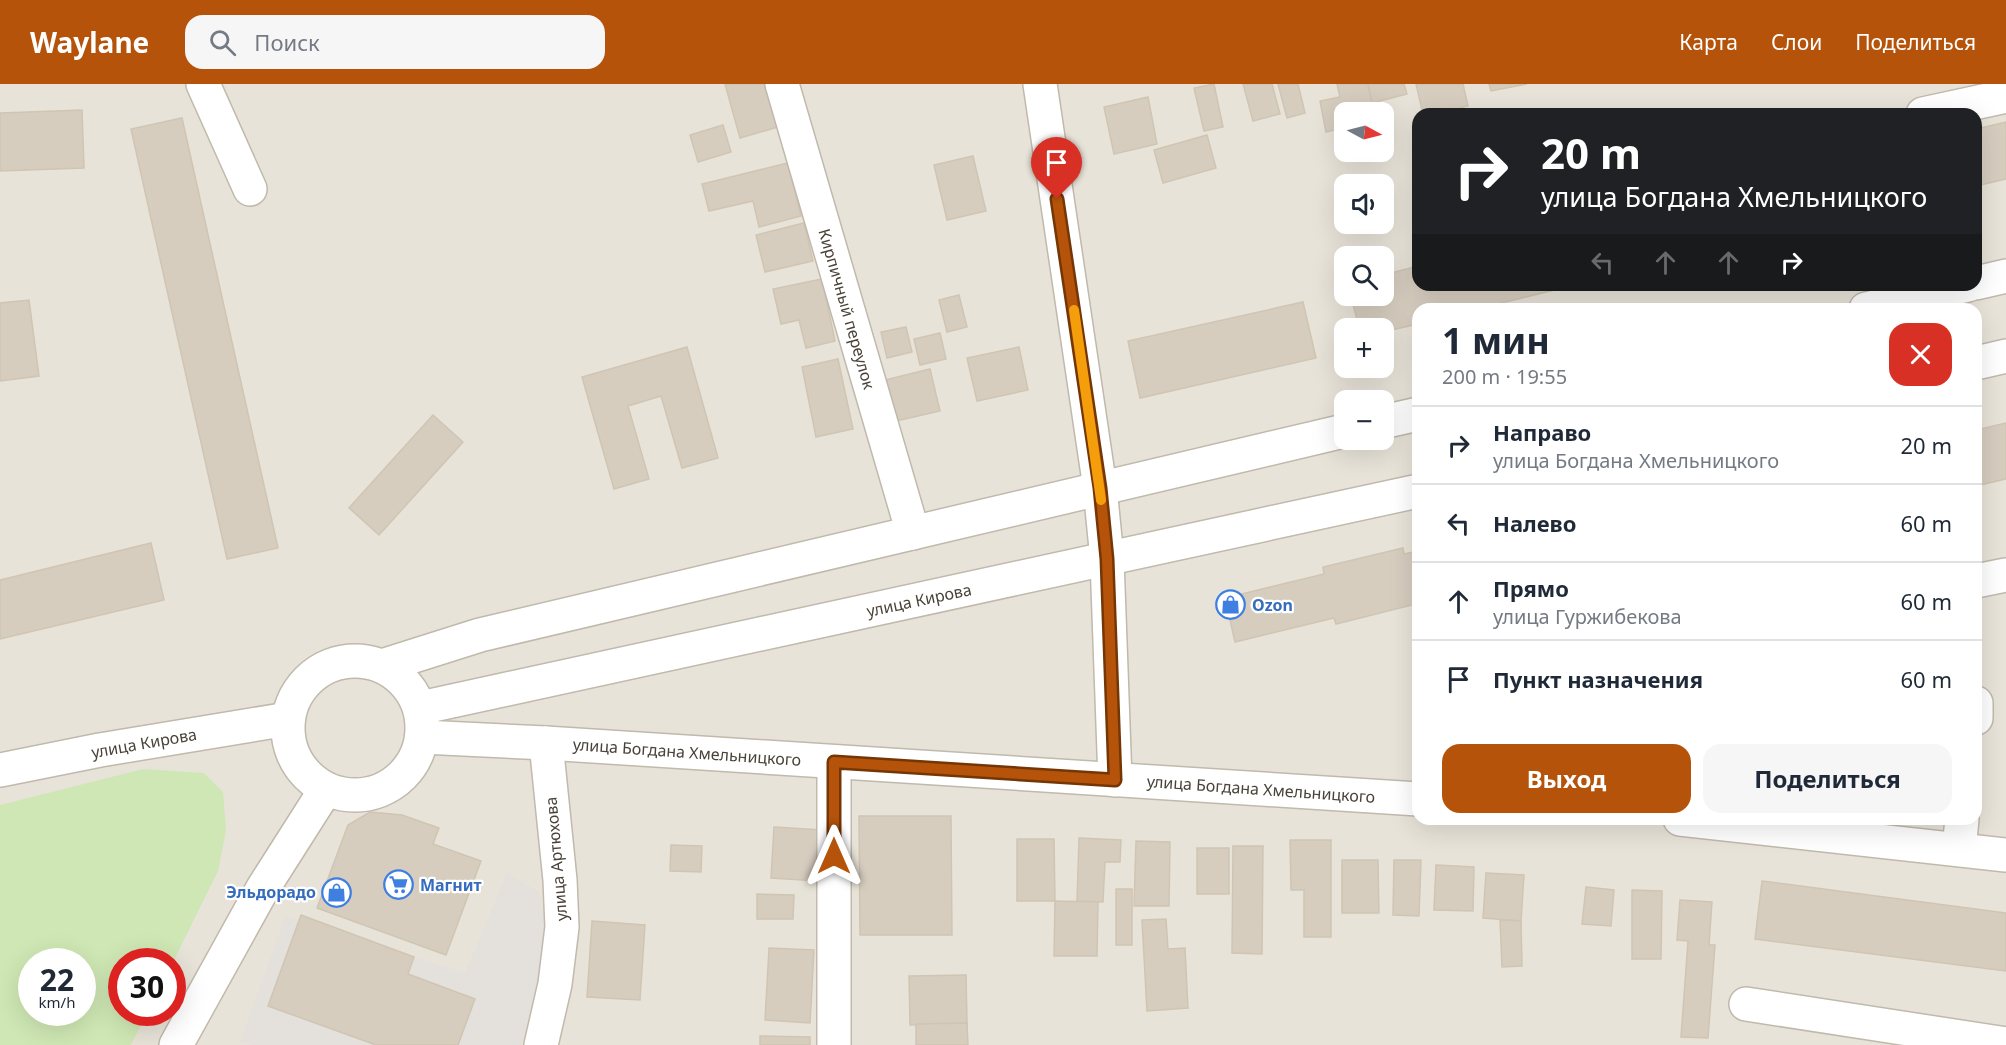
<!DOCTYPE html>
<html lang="ru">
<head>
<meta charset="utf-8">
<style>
  body { margin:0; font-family:"Noto Sans",sans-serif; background:#f6f6f7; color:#1f2937; height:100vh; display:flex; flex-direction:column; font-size:22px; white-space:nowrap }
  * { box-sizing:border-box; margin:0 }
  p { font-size:20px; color:#747a83 }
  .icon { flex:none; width:33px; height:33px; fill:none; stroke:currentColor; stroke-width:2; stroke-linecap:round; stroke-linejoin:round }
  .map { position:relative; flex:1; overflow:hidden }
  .drawer { position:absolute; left:1412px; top:219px; width:570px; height:522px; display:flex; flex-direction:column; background:#fff; border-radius:18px; box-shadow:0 6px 24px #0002 }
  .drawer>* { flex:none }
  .guide { position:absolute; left:1412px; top:24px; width:570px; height:183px; border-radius:18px; box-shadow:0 6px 24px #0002; background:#202124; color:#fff; overflow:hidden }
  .needle { width:39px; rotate:97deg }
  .buttons { position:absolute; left:1334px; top:18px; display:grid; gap:12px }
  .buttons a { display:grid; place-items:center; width:60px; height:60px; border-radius:12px; background:#fff; box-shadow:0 6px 24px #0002; font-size:30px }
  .speed { position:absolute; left:18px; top:864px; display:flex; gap:12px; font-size:30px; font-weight:700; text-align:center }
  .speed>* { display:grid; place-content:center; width:78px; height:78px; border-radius:50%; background:#fff; box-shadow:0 6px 24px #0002; line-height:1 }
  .speed small { font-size:15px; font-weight:400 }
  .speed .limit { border:9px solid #d22; background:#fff; color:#111 }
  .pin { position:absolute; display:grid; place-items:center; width:51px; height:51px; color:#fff; margin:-62px -26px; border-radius:50% 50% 50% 0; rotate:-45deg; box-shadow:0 0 6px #0007 }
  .pin .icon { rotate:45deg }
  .me { position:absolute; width:66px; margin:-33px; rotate:0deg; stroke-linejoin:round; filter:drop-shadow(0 0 4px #0008) }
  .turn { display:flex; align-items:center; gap:21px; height:126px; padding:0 30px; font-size:27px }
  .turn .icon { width:78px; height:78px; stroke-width:2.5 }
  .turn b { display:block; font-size:42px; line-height:51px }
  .lanes { display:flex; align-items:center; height:57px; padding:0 30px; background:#0003; justify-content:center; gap:30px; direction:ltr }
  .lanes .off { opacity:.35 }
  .round { display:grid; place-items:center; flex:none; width:63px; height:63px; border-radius:18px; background:#f6f6f7 }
  .summary { display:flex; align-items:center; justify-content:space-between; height:102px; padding:0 30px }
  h1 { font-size:36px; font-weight:700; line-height:45px }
  .action { display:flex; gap:12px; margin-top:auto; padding:12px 30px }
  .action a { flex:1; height:69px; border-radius:18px; background:#b45309; color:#fff; font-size:24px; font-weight:700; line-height:69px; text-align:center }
  .action a+a { background:#f6f6f7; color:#1f2937 }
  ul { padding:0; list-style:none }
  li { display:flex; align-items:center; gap:18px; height:78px; padding:0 30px; border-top:2px solid #e0e1e3 }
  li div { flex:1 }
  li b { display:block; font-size:22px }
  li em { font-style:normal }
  header { display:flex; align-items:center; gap:36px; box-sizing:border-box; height:84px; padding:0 30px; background:#b45309; color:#fff }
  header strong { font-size:28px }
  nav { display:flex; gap:33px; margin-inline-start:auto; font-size:21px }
  .search { width:420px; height:54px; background:#f6f6f7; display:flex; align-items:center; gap:15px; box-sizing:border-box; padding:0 21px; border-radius:18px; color:#747a83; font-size:22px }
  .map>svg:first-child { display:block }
  .residential { fill:#e8e3d8; fill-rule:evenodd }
  .industrial { fill:#e4e0db }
  .green { fill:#cfe7b4; fill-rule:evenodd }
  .building { fill:#d6cdbf; stroke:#d0c5b3; stroke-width:1.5 }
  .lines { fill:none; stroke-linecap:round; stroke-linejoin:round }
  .minor-casing { stroke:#c0b9ac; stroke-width:36 }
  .minor { stroke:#fff; stroke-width:33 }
  .route-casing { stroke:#753606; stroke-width:15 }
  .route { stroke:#b45309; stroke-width:10 }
  .slow { stroke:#f59e0b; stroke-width:10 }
  .labels { text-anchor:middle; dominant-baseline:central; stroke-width:4.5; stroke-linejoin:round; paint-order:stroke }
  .street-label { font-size:16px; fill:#484238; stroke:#fff }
  .shop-label { font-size:16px; font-weight:bold; fill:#366cbe; stroke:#fff; text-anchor:start }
</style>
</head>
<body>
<header>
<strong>Waylane</strong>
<div class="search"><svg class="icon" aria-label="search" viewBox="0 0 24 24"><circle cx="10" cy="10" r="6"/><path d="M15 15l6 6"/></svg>Поиск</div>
<nav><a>Карта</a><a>Слои</a><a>Поделиться</a></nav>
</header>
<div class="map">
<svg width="2006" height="961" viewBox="0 0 2006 961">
  <rect width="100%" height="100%" fill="#f4f1ea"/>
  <!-- residential -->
  <path class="residential" d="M0,0H2006V961H0ZM1344,28H1383V68H1344ZM1418,30H1976V201H1418ZM1344,100H1383V140H1344ZM1344,172H1383V212H1344ZM1418,225H1976V735H1418ZM1344,244H1383V284H1344ZM1344,316H1383V356H1344ZM32,878H82V928H32ZM122,878H172V928H122Z"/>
  <!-- industrial -->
  <path class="industrial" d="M507,789L539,808L552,852L521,961H252L240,958L285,833L465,889Z"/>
  <!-- green -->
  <path class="green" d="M143,685L204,689L223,708L226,746L218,787L173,878H122V928L147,929L131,961H0V721ZM32,878H82V928H32Z"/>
  <!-- building -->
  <g class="building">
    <path d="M725,0H765L778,43L740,54Z"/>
    <path d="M1214,0L1223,43L1204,47L1194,4Z"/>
    <path d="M1243,0H1272L1280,30L1253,37Z"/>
    <path d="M1278,0H1298L1305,29L1287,34Z"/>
    <path d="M1337,0H1368L1374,28H1344V44L1326,48L1320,17L1340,13Z"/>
    <path d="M1368,0H1404L1407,10L1372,19Z"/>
    <path d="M1416,0H1463L1468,22L1435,30H1423Z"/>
    <path d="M1489,0H1527L1491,7Z"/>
    <path d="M1148,13L1157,60L1114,70L1104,23Z"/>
    <path d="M82,26L84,84L0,87V29Z"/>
    <path d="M182,34L278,464L227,475L131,45Z"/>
    <path d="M2006,38V95L1976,102V45Z"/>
    <path d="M723,41L731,68L698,78L690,51Z"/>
    <path d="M1207,51L1216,84L1163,99L1154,66Z"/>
    <path d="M973,72L986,127L947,136L934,81Z"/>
    <path d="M788,79L801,132L759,143L753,117L709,127L702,100Z"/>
    <path d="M804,139L813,177L765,188L756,151Z"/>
    <path d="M1418,182V201H1575L1477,225H1418V240L1383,248V244H1359L1351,212H1383V191Z"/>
    <path d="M822,195L835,257L806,264L799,236L781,240L773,205Z"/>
    <path d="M959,211L967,243L947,248L939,216Z"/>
    <path d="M29,216L39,292L0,297V219Z"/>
    <path d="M1303,218L1316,274L1140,314L1128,257Z"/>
    <path d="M906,243L912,268L887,274L881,248Z"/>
    <path d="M940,249L946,275L920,281L914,255Z"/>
    <path d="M687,263L718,374L682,384L661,312L628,322L649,395L614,405L582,293Z"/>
    <path d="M1019,263L1028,306L977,317L967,274Z"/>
    <path d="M838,275L853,345L816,353L802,283Z"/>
    <path d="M930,285L940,327L896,337L885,296Z"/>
    <path d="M433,331L463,358L379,451L349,424Z"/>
    <path d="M2006,339V395L1976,402V346Z"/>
    <path d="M151,459L164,516L0,555V496Z"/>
    <path d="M1403,464L1404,470L1418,467L1416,520L1336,540L1334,534L1235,558L1225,514L1324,490L1323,483Z"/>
    <path d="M370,728L402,731L439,744L433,760L481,777L446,871L317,824L348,741Z"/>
    <path d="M859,732H951L952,851H860Z"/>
    <path d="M774,743L822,746L818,797L771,794Z"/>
    <path d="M1079,754L1121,756L1120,778H1105L1103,818L1077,817Z"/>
    <path d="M1017,755H1054L1055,817H1017Z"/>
    <path d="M1290,756H1331V853H1304V806H1291Z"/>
    <path d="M1136,757L1170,758L1169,822H1134Z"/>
    <path d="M671,761L702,762L701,788L670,787Z"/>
    <path d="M1233,762H1263L1262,870L1232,869Z"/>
    <rect x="1197" y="764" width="32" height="46"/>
    <path d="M1342,776H1378L1379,829H1342Z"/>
    <path d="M1394,776H1421L1419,832L1393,831Z"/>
    <path d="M1436,781L1474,783L1473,827L1434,826Z"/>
    <path d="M1486,789L1524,791L1521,837L1483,834Z"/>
    <path d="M1762,797L2006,829V887L1755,855Z"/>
    <path d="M1586,803L1614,806L1611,842L1582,840Z"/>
    <rect x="1116" y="805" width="16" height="56"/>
    <path d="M1632,806L1662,807L1661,875H1632Z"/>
    <path d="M757,810L794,811L793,835H757Z"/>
    <path d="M1680,816L1712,818L1709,861H1715L1708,954L1681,953L1688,857L1677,856Z"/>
    <path d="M1055,817L1098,818L1097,872H1054Z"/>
    <path d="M301,831L414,873L408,890L475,915L458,961H376L268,922Z"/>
    <path d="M1166,835L1168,865L1185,864L1188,924L1147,927L1142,836Z"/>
    <path d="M1500,836L1521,837L1522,882L1502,883Z"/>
    <path d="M592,837L645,841L640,916L587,913Z"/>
    <path d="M769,864L814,866L810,939L765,936Z"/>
    <path d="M966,891L967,939L910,941L909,892Z"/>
    <path d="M967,939L968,961H916V940Z"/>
    <path d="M760,952L810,953V961H760Z"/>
  </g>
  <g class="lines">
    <defs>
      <g id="minor">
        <path d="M203,0L250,105"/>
        <path d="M782,0L913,449"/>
        <path d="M1040,0L1100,404L1107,475L1115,696"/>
        <path d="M1923,30L2006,12"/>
        <path d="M1976,199L2006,192"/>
        <path d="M1866,225L1968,201"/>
        <path d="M1976,279L2006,272"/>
        <path d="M1383,338L1418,330"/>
        <path d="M1976,497L2006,491"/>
        <circle cx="355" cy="644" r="67"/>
        <path d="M382,582L480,551L1344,347"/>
        <path d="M1976,619V634"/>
        <path d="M420,624L1418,407"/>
        <path d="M422,653L546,659L1418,715"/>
        <path d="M834,678V961"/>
        <path d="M0,686L100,666L288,635"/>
        <path d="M1680,735L2006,771"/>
        <path d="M1959,765L1962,735"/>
        <path d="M1746,920L2006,960"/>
        <path d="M176,961L263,804L326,705"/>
        <path d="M541,961L555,900L562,843L560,796L546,659"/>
      </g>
    </defs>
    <!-- minor casing -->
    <use href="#minor" class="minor-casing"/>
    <!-- minor -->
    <use href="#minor" class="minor"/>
  </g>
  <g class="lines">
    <defs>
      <path id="route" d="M834,772V678L1115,696L1107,475L1100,404L1057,115"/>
    </defs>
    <!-- route casing -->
    <use href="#route" class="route-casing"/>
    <!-- route -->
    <use href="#route" class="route"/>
    <!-- slow -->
    <path class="slow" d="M1074,226L1101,416"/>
  </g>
  <!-- icons -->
  <defs>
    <symbol id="shop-ring" viewBox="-11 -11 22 22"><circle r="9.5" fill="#fff" stroke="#3f7fe0" stroke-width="1.5"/><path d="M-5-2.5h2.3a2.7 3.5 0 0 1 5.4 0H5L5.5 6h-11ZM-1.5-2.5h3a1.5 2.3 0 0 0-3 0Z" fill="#3f7fe0"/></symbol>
    <symbol id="supermarket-ring" viewBox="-11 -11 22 22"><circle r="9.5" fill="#fff" stroke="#3f7fe0" stroke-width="1.5"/><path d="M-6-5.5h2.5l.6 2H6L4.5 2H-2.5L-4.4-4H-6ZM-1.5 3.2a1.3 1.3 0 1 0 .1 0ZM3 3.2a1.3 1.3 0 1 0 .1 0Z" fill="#3f7fe0"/></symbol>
  </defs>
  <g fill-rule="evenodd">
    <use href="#shop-ring" x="1214" y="504" width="33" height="33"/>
    <use href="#supermarket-ring" x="382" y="784" width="33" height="33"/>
    <use href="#shop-ring" x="320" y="792" width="33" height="33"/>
  </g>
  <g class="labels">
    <!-- street labels -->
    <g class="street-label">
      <text transform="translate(847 225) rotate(74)">Кирпичный переулок</text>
      <text transform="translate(919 516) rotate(-12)">улица Кирова</text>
      <text transform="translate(144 659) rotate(-10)">улица Кирова</text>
      <text transform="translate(687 668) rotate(4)">улица Богдана Хмельницкого</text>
      <text transform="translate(1261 705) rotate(4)">улица Богдана Хмельницкого</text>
      <text transform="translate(556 775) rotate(-95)">улица Артюхова</text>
    </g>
    <!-- shop labels -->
    <g class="shop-label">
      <text x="1252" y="521">Ozon</text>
      <text x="420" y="801">Магнит</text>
      <text x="316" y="808" text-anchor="end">Эльдорадо</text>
    </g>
  </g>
</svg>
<div class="buttons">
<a><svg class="needle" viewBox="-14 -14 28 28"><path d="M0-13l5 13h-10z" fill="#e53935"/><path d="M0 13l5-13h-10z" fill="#747a83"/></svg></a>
<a><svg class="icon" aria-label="sound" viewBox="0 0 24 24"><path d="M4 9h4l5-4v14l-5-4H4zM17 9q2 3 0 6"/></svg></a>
<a><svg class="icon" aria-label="search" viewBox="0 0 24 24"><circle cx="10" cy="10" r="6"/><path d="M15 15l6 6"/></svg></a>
<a>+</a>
<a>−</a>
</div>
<div class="speed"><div>22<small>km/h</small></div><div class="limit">30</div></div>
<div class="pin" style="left:1057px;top:115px;background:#d93025"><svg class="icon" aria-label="arrive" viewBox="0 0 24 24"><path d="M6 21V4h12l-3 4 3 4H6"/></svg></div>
<svg class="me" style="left:834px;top:772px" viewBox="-20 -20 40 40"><path d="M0-17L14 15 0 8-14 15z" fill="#b45309" stroke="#fff" stroke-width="4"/></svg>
<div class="guide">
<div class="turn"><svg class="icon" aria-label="right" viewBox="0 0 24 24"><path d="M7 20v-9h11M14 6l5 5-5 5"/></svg><div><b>20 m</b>улица Богдана Хмельницкого</div></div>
<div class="lanes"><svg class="icon off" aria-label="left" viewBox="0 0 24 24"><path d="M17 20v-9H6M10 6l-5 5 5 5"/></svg><svg class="icon off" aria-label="ahead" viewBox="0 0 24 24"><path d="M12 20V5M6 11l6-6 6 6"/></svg><svg class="icon off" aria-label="ahead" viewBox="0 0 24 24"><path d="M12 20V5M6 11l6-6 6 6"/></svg><svg class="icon" aria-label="right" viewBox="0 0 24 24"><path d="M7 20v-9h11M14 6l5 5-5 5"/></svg></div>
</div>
<section class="drawer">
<div class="summary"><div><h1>1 мин</h1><p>200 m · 19:55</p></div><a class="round" style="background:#d93025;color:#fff"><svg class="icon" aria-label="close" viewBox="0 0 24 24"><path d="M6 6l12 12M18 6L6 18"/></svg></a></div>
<ul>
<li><svg class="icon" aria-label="right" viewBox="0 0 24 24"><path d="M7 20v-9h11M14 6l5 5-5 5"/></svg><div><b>Направо</b><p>улица Богдана Хмельницкого</p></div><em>20 m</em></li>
<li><svg class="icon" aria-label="left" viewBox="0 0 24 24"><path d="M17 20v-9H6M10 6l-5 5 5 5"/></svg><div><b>Налево</b></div><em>60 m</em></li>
<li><svg class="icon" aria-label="ahead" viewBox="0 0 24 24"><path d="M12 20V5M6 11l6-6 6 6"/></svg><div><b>Прямо</b><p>улица Гуржибекова</p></div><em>60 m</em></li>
<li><svg class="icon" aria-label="arrive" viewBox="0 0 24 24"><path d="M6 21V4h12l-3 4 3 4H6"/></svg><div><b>Пункт назначения</b></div><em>60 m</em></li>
</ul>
<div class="action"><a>Выход</a><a>Поделиться</a></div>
</section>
</div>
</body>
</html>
